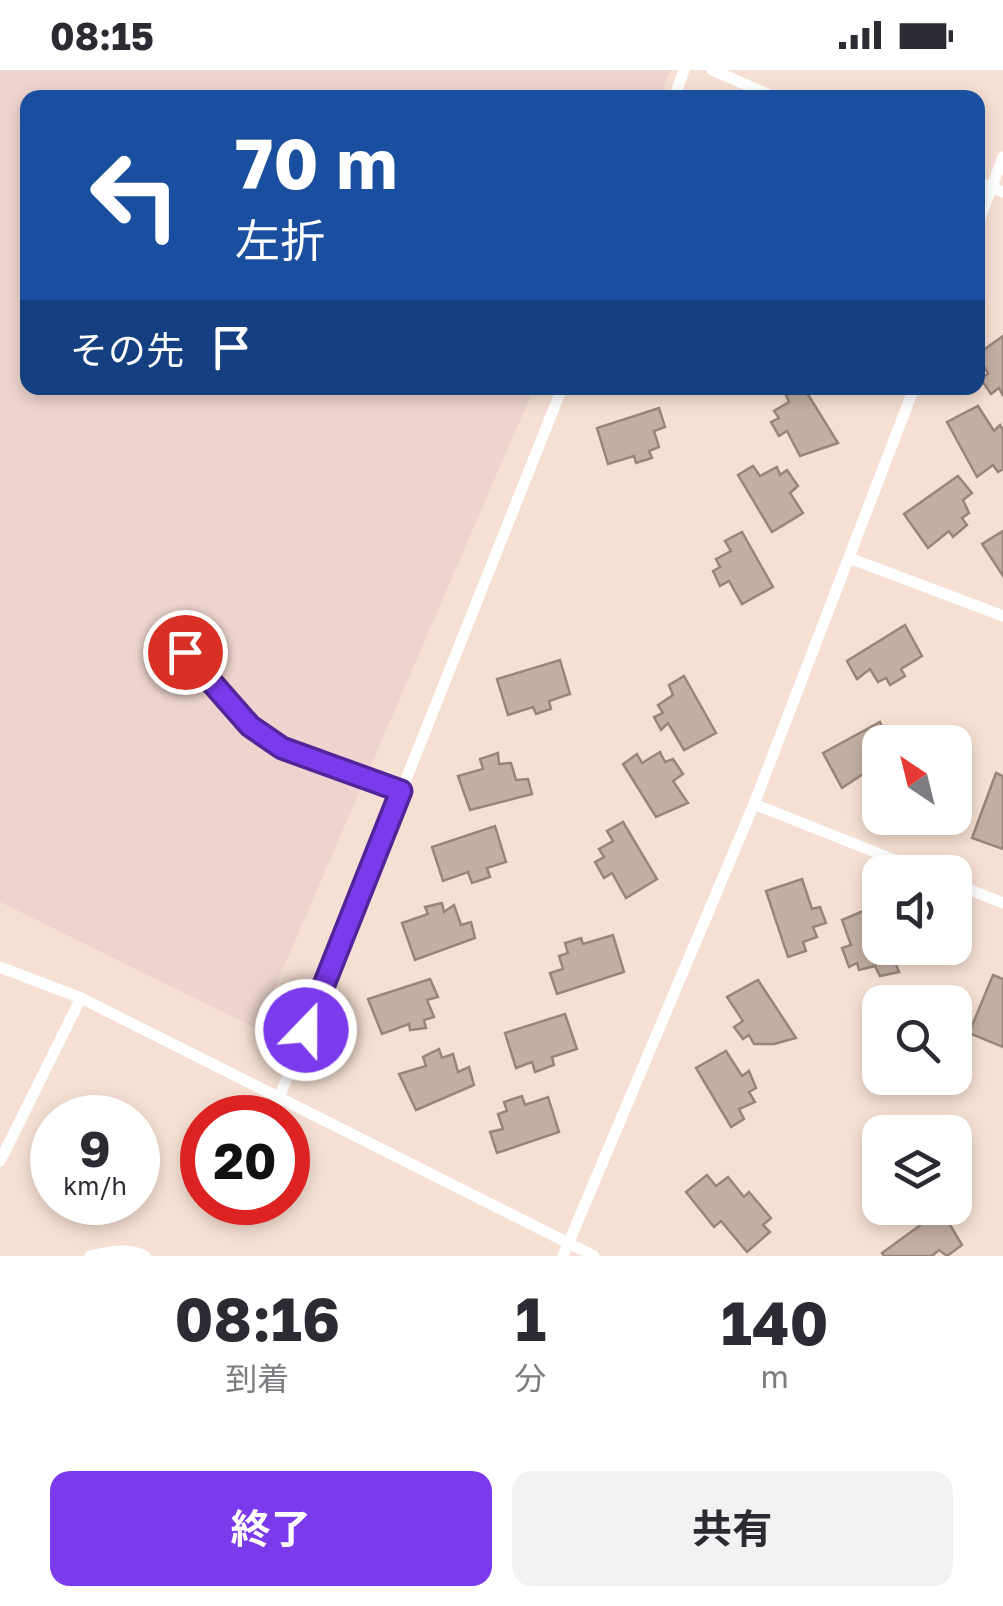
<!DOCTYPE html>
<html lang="ja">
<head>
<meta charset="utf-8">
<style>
  body { margin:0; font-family:"Golos Text","Noto Sans JP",sans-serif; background:#f2f2f3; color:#2b2b33; height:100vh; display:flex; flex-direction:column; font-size:38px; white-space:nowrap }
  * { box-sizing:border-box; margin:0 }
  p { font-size:32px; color:#7c7c81 }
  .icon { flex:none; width:55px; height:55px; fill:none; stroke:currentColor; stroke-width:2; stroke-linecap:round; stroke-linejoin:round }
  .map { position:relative; height:1186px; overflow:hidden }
  .drawer { display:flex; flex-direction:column; background:#fff; flex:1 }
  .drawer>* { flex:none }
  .banner { position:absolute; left:20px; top:20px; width:965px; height:305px; border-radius:20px; box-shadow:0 5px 15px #0003; background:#1a4fa0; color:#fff; overflow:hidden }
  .needle { width:65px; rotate:325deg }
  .tools { position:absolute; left:862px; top:655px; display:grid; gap:20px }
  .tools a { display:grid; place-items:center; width:110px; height:110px; border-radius:20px; background:#fff; box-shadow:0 5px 15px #0003; font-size:50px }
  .speed { position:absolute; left:30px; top:1025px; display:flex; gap:20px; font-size:50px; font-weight:700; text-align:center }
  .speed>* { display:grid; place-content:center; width:130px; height:130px; border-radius:50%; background:#fff; box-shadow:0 5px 15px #0003; line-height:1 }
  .speed small { font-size:25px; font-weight:400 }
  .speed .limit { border:15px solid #d22; background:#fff; color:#111 }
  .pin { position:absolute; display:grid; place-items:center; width:85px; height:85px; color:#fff; margin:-42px; border:5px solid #fff; border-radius:50%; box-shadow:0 2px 10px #0007 }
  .me { position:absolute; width:110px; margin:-55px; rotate:22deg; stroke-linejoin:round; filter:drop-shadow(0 0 8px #0008) }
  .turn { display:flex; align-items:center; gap:35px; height:210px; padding:0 50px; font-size:45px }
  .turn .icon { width:130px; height:130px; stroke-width:2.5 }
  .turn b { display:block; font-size:70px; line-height:85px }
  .then { display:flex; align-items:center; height:95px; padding:0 50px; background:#0003; gap:20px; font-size:38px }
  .eta { display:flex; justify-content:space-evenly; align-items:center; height:170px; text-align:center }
  .eta b { font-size:60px; font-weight:700; line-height:70px }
  .cta { display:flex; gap:20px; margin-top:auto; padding:20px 50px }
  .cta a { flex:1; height:115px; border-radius:20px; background:#7c3aed; color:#fff; font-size:40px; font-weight:700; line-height:115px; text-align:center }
  .cta a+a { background:#f2f2f3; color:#2b2b33 }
  .status { display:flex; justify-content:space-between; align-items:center; height:70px; padding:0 50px; background:#fff; direction:ltr }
  .status svg { height:28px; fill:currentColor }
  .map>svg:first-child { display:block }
  .education { fill:#eed4ce }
  .building { fill:#c4b0a3; stroke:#99867a; stroke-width:2.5 }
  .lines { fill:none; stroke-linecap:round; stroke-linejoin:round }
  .lane { stroke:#fff; stroke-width:11 }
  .route-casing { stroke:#51269a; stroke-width:25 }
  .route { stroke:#7c3aed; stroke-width:18 }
</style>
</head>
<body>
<div class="status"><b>08:15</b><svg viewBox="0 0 49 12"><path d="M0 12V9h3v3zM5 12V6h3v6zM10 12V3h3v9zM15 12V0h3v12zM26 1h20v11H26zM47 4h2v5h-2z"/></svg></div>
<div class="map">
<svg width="1003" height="1186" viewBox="0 0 1003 1186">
  <rect width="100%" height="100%" fill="#f6e0d3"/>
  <!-- education -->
  <path class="education" d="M0,0H671L659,28H28V318H534L257,959L0,832Z"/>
  <!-- building -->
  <g class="building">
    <path d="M1003,266V326L999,318L991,324L980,308L988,304L978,284Z"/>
    <path d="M794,318H804L838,373L800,386L787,361L779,366L771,352L779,348L774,341L789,332L785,323Z"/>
    <path d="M978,336L994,361L1000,355L1003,360V399L998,402L993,395L977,407L947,352Z"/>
    <path d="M659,338L665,357L654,361L659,377L649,381L652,388L636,393L634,386L608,394L597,358Z"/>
    <path d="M753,396L760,406L777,397L780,405L787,400L798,416L790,423L803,443L772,462L738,405Z"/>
    <path d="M958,406L972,423L963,430L969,443L962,448L967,455L953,467L949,461L928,478L904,444Z"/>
    <path d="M1003,461V506L982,474Z"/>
    <path d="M742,462L773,517L742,534L729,511L720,516L713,501L720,497L716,489L731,481L725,471Z"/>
    <path d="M905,555L922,586L901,599L905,606L890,615L886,608L878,612L870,599L857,609L847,591Z"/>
    <path d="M560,590L570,624L549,631L551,639L536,644L533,637L508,645L497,609Z"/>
    <path d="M684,606L716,663L684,680L668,653L661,660L654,647L663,643L658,635L673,625L669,615Z"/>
    <path d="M880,652L889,672H880V703L868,711L863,704L842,718L823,683Z"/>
    <path d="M660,682L665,692L673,689L683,704L673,711L688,733L656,747L623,694L637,684L642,693Z"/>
    <path d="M498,683L499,694L511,693L516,710L528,709L532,724L470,740L458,706L483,699L480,689Z"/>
    <path d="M996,703L1003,706V779L972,768Z"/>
    <path d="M623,752L657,809L626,828L612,803L604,808L595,792L604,787L599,779L613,771L607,761Z"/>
    <path d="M495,756L506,792L487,798L490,807L472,813L468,802L443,811L432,777Z"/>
    <path d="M802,809L812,839L820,837L826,853L813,857L817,867L803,872L806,881L788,887L766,821Z"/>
    <path d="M442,833L444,842L454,835L461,855L471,852L475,868L415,890L402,853L428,844L425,837Z"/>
    <path d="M875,836L880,850V878H890L899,902L880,906L875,896L859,900L857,893L849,897L842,878L851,875L842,850Z"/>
    <path d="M613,865L624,902L557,924L550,903L563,899L559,886L568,883L565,873L581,868L583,874Z"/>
    <path d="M993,905L1003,909V977L969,963Z"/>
    <path d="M430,909L438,927L427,930L434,947L424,950L426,958L410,960L409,954L382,964L368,929Z"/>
    <path d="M758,910L796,968L774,974H754L749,965L743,969L734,957L743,951L727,927Z"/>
    <path d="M565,944L577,979L552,987L554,995L535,1002L532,992L516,998L505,963Z"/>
    <path d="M439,979L442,988L453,984L458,1002L469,997L474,1015L416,1040L399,1004L426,996L423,987Z"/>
    <path d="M726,981L742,1006L749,1001L756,1018L749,1022L755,1032L739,1039L744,1049L731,1057L696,998Z"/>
    <path d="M522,1026L525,1035L548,1027L559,1062L497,1083L490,1062L503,1059L498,1044L507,1041L504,1032Z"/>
    <path d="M707,1105L716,1116L728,1107L744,1127L749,1122L771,1148L763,1155L770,1162L747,1182L721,1151L714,1157L686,1122Z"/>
    <path d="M941,1140L962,1175L947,1186L939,1180L932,1186H884L882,1183Z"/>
  </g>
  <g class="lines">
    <!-- lane -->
    <g class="lane">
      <path d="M712,0L777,28"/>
      <path d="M674,28L684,0"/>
      <path d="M978,112L1003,122"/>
      <path d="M978,154L1003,87"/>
      <path d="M849,488L1003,546"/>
      <path d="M185,582L251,656L282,677L401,721"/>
      <path d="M754,734L925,802"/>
      <path d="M955,814L1003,833"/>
      <path d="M0,897L81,928L594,1186"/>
      <path d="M279,1028L562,318"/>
      <path d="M0,1091L81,928"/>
      <path d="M90,1186C108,1182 128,1177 145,1186"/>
      <path d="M563,1186L754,734L914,318"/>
    </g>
  </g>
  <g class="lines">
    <defs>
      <path id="route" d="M185,582L250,656L282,678L401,721L306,960"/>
    </defs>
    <!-- route casing -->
    <use href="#route" class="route-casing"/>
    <!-- route -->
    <use href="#route" class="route"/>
  </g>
</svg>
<div class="tools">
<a><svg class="needle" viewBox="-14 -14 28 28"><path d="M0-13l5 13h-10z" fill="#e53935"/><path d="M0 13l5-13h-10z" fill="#7c7c81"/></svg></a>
<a><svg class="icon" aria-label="sound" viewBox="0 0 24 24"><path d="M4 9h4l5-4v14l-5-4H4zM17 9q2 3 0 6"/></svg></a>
<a><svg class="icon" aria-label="search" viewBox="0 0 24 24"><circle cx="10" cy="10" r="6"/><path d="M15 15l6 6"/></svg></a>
<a><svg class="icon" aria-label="layers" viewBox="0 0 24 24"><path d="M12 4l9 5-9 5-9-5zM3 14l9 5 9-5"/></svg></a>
</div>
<div class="speed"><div>9<small>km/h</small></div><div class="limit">20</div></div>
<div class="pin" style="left:185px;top:582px;background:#d93025"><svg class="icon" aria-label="arrive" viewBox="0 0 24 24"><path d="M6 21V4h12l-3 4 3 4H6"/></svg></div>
<svg class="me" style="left:306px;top:960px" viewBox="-20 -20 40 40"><circle r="17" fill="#7c3aed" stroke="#fff" stroke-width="3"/><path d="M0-11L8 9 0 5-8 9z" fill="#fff"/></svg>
<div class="banner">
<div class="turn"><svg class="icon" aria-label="left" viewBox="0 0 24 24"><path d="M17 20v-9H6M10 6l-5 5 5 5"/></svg><div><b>70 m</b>左折</div></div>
<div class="then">その先<svg class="icon" aria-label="arrive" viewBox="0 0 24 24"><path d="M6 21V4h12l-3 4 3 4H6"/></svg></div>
</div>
</div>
<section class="drawer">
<div class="eta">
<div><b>08:16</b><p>到着</p></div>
<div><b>1</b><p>分</p></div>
<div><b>140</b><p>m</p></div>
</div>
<div class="cta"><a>終了</a><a>共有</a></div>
</section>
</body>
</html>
